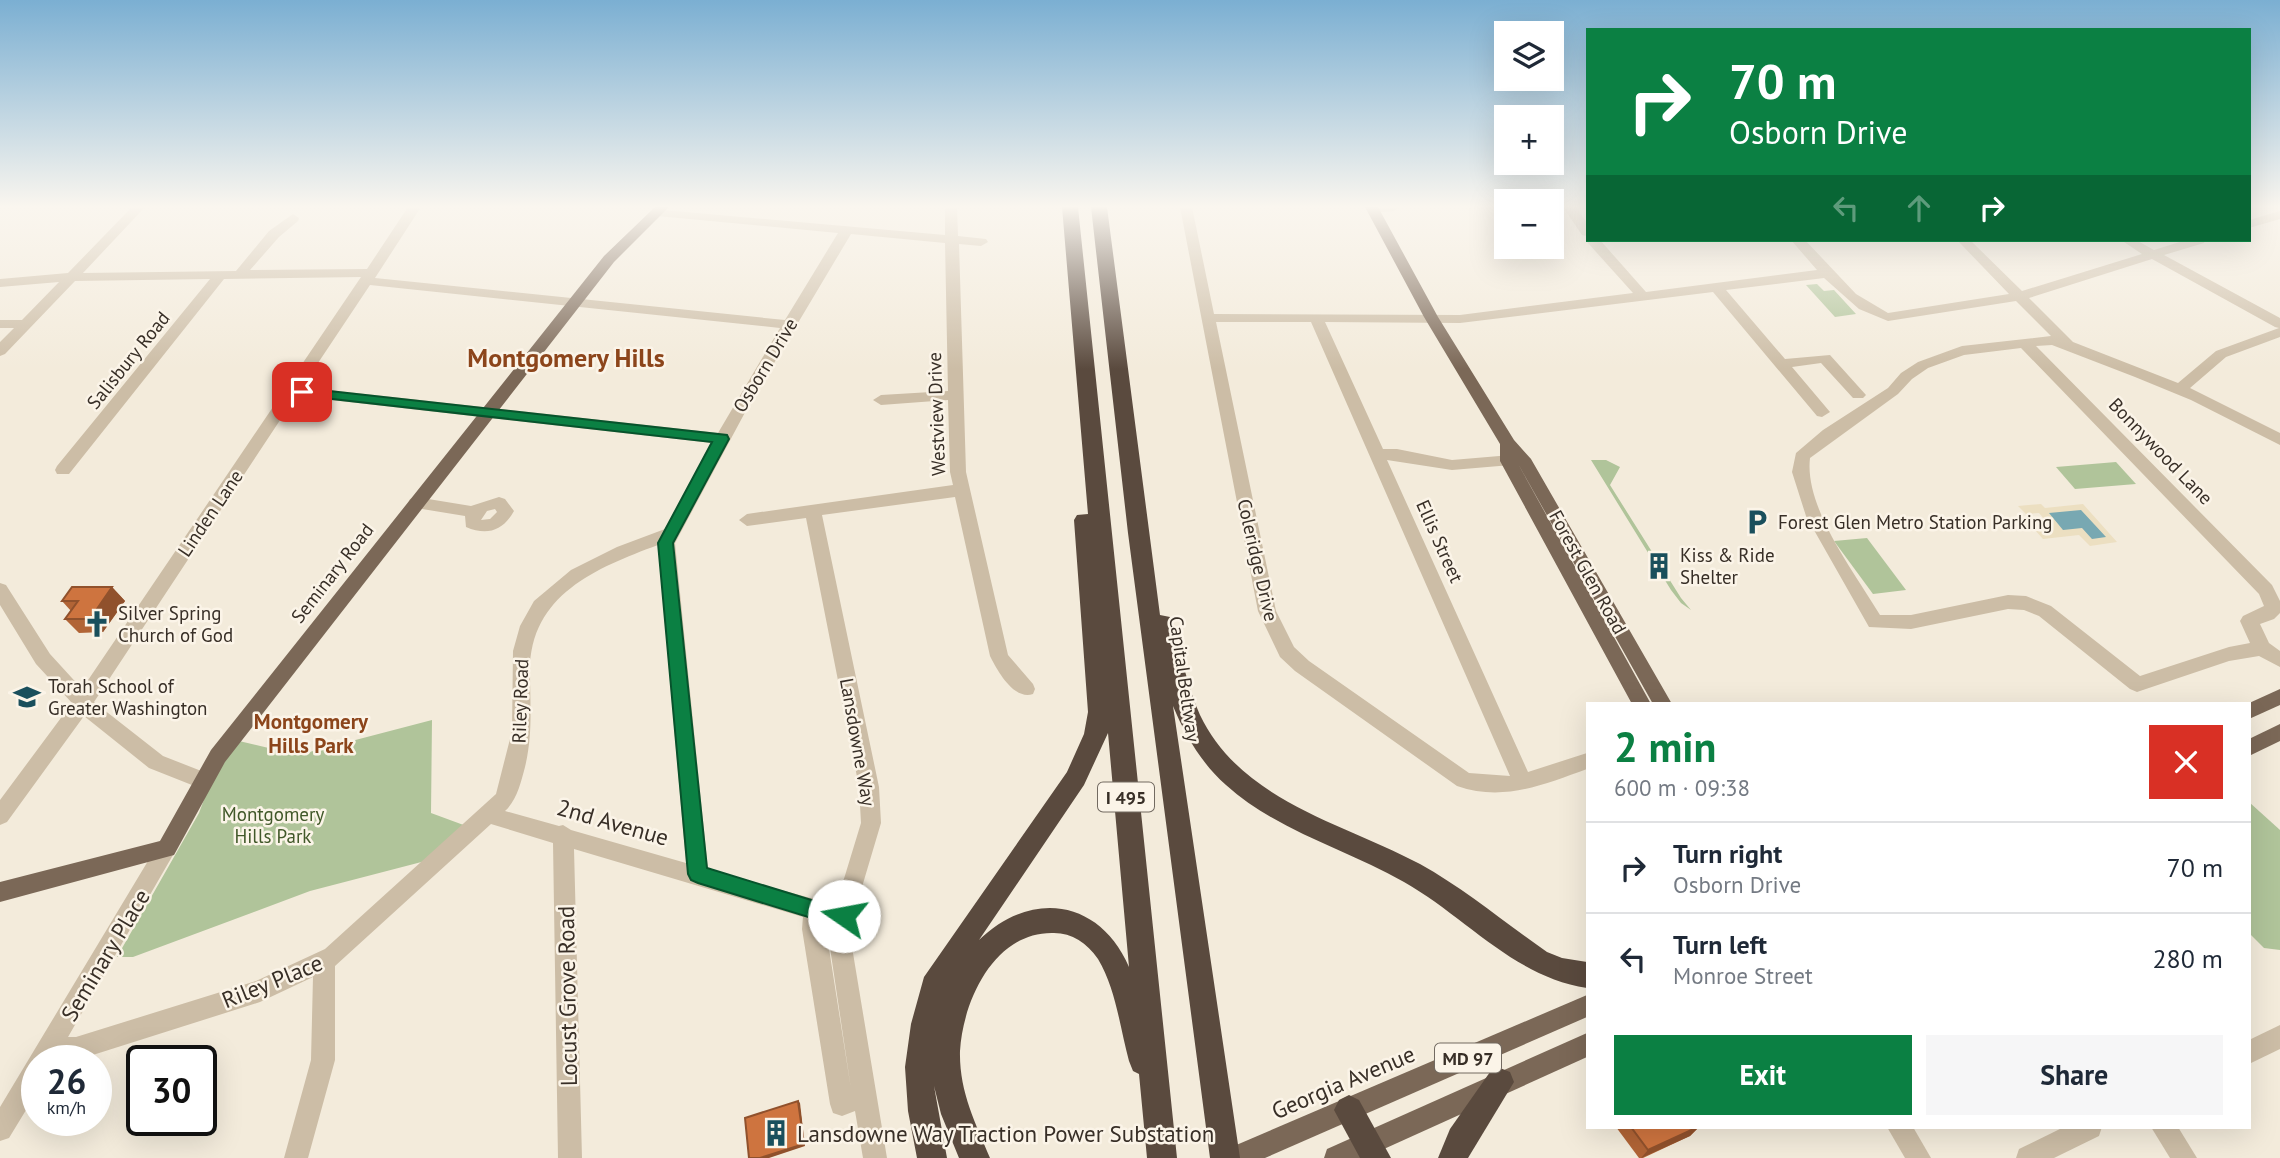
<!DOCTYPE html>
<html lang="en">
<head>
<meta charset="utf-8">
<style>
  body { margin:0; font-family:"PT Sans",sans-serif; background:#f6f6f7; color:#1f2937; height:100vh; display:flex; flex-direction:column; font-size:26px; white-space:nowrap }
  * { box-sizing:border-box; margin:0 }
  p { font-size:23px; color:#747a83 }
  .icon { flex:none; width:38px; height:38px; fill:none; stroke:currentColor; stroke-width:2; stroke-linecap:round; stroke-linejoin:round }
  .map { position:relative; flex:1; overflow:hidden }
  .panel { position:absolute; left:1586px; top:702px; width:665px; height:427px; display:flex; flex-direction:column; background:#fff; border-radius:0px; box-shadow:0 7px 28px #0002 }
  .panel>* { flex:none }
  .guide { position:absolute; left:1586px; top:28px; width:665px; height:214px; border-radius:0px; box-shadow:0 7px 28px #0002; background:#0b8043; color:#fff; overflow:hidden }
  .controls { position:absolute; left:1494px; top:21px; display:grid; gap:14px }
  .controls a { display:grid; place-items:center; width:70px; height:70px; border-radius:0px; background:#fff; box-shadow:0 7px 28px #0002; font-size:35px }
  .speed { position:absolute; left:21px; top:1045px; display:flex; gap:14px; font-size:35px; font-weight:700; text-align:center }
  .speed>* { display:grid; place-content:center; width:91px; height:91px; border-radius:50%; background:#fff; box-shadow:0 7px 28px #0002; line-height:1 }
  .speed small { font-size:18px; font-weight:400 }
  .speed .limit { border:4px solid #111; border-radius:10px; background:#fff; color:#111 }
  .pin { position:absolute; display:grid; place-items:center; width:60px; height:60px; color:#fff; margin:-30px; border-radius:14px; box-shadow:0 4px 10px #0006 }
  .me { position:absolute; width:77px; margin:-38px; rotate:282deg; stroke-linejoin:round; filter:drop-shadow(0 0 5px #0008) }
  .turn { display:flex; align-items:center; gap:24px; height:147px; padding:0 28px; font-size:32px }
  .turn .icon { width:91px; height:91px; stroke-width:2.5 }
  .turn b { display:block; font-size:49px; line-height:60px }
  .lanes { display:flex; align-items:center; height:66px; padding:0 28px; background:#0003; justify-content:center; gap:35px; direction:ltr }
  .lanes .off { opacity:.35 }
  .round { display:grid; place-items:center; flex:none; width:74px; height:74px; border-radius:0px; background:#f6f6f7 }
  .overview { display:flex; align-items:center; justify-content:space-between; height:119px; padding:0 28px }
  h1 { font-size:42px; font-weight:700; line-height:52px; color:#0b8043 }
  .primary-button { display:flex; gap:14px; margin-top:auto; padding:14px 28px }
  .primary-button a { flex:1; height:80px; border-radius:0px; background:#0b8043; color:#fff; font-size:28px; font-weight:700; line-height:80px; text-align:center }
  .primary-button a+a { background:#f6f6f7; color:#1f2937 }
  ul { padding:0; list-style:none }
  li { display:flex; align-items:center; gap:21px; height:91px; padding:0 28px; border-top:2px solid #e0e1e3 }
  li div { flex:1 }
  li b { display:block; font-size:26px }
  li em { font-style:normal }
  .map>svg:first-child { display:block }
  .green { fill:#b0c49a }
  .plaza { fill:#ecdfc1 }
  .water { fill:#78a8b2 }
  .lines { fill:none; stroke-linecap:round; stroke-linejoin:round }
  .minor { fill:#ccbda6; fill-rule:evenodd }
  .major { fill:#7b6857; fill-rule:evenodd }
  .highway { fill:#5a4a3e; fill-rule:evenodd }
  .wall { fill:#b16436 }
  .shaded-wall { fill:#90512c }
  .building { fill:#ce743f; stroke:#90512c; stroke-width:2 }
  .route { fill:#0b8043; stroke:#07532c; stroke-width:2 }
  .labels { text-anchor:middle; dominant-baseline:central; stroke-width:5; stroke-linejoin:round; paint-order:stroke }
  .shield { fill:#fbf4e8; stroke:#726a61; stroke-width:2 }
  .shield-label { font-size:18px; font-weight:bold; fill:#382f27 }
  .street-label { font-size:19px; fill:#382f27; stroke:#fbf4e8 }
  .poi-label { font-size:19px; fill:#382f27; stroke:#fbf4e8; text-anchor:start }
  .park-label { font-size:19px; fill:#415829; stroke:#fbf4e8 }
  .neighbourhood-label { font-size:21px; font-weight:bold; fill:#8c451b; stroke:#fbf4e8 }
  .near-street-label { font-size:23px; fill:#382f27; stroke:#fbf4e8 }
  .near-poi-label { font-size:23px; fill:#382f27; stroke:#fbf4e8; text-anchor:start }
  .district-label { font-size:26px; font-weight:bold; fill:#8c451b; stroke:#fbf4e8 }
</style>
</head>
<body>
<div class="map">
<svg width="2280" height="1158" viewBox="0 0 2280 1158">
  <rect width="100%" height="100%" fill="#f3ebdb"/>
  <!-- green -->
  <g class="green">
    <path d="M1817,284L1824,291L1834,290L1856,314L1835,317L1806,285Z"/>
    <path d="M1591,460H1606L1620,467L1610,485L1681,598L1691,610L1681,603L1671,590Z"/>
    <path d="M2116,462L2136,484L2075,489L2056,467Z"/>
    <path d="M1867,538L1906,590L1873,594L1834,541Z"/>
    <path d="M432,720L431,813L469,827L433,859L310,891L133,957H117L199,813L211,781L239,741L298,755Z"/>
    <path d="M2249,802L2280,830V950L2264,948L2249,933Z"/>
  </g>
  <!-- plaza -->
  <path class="plaza" d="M2041,504L2045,508L2083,504L2117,542L2090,546L2079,535L2043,539L2034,529L2051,527L2039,513L2026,514L2018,506Z"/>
  <!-- water -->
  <path class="water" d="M2081,510L2106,537L2092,539L2082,528L2063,530L2049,513Z"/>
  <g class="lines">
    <!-- minor -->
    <g class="minor">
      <path d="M132,207H145L83,273L236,271L269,231L293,214L299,218L298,221L279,237L250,270L367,269L408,207H421L375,278L785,320L838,233L657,216L652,215V209L945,235V207H957L958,236L986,239L988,242L981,246L959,244L966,472L1008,655L1033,684L1035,689L1033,694C1014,701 997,670 990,656L955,497L822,515L879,787L881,823L859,897L851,941L887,1158H863L855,1111L842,1116L833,1113L830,1104L802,929L803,917L574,849L582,1158H558L553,843L491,824L335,966V1060L308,1158H284L311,1060L313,977L260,1002L77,1060H37V1092L9,1138L0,1141V1107L160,841L167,839L174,841L177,848L68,1037H76L256,981L325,949L496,794L512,731L513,651L520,626L534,601L571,570L617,547L665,529L712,443L296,396L94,702L163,756L209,774L212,780L209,786L202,789L149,768L84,716L7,822L0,825V800L72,703L36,664L0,605V583L6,585L50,654L82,689L361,277L224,279L69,474H57L55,470L57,466L210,279L75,281L5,354L0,356V342L14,328H0V320H22L59,282L0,287V279L68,273ZM851,234L945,243L948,391L881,395L873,400L881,405L948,400L950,472L953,485L747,514L739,520L747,526L806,518L859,787L861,823L836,905L708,870L675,543L749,405ZM370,285L780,328L718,433L302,387ZM658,545L686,863L571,830L563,825L559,826L505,811C517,800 521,782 525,767C533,734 530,704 530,671C530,595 596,568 658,545ZM825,923L832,925L829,941L851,1089Z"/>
      <path d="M1180,207H1192L1214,314L1460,315L1633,293L1588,243L1586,240L1587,239L1600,240L1646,292L1817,270L1791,240H1805L1856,294L1888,313L2009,294L1957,240H1970L2022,291L2142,254L2121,240H2136L2154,250L2186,240H2205L2204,243L2164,255L2280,318V337L2226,357L2190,388L2280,433V445L2191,400L2135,377L2052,345L2036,346L2272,585L2280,601V613L2274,619L2260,624L2269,643L2280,651V667L2259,656L2229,661L2137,692L2130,689L2039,616L2024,610L2008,609L1911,629L1869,627L1806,516L1792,472L1796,453L1823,430L1888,388L1901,373L1918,362L1962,346L2051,336L2016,301L1888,321L1859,309L1824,278L1726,290L1785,359L1830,355L1866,395L1863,398H1853L1821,363L1792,367L1830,412L1822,417L1817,416L1713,292L1460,323L1325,322L1383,449H1397L1452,460L1523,454L1531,459L1523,464L1452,470L1387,460L1528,772L1587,753V769C1543,785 1503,802 1457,786L1295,671L1280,657L1258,611ZM2152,259L2275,327L2279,328L2216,351L2178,383L2073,342L2029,298ZM1216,322H1311L1510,776L1469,773L1309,661L1294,647L1276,611ZM2021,348L2259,594L2264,606L2243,616L2240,621L2250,643L2229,647L2140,676L2051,606L2026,596L2008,595L1911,615H1880C1855,573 1804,508 1810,458L1898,394L1912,379L1928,368L1964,355Z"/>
      <path d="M1368,207H1400L1394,211L1368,213Z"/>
      <path d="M1563,207H1576L1587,223V236L1582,235Z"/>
      <path d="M2280,211V219L2249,228V220Z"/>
      <path d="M416,497L471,506L499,497L505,499L514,511C503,531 487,536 466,527L465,516L410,507L408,503L410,499ZM495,509L497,512L490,519L481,520L487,511Z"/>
      <path d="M2280,1025V1049L2249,1064V1040Z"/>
      <path d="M1887,1127H1913L1931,1158H1905Z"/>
      <path d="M2064,1127H2102L2099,1136L2054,1158H2016L2019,1149Z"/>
      <path d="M2151,1127H2178L2197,1158H2170Z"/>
    </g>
    <!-- major -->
    <g class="major">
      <path d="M655,207H669L614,262L225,762L174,855L0,902V882L160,841L211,750L604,256Z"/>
      <path d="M1365,207H1378L1438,317L1514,440L1531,459L1672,704H1653L1517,462L1651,704H1632L1500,461V444L1424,317Z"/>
      <path d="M2280,689V705L2249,719L2247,704Z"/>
      <path d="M2280,724V741L2249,756V739Z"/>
      <path d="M1587,995V1017L1265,1158H1224L1227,1149Z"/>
      <path d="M1587,1033V1057L1364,1158H1324L1327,1149Z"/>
    </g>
    <!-- highway -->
    <g class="highway">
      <path d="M1062,207H1078L1177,1158H1147L1139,1074L1133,1071L1129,1061C1120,1028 1116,989 1098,959C1087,943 1072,933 1054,933C995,931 963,1000 960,1051C959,1091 975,1122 990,1158H959L941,1114L934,1086L947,1158H917L908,1111L905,1067L911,1024L924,977L1067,772L1084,734L1088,712L1074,520L1077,515L1088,514ZM1108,733L1129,967C1100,900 1032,889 979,940L1084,785Z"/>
      <path d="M1091,207H1107L1160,615L1170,617L1173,623C1181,654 1187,686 1200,715C1241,801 1343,823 1420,864C1465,889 1505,923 1547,952L1562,958L1587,962V988C1514,977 1466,917 1404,882C1346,849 1277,831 1226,785C1202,764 1185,735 1173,706L1240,1158H1210L1128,533Z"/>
      <path d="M1500,1068L1510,1072L1514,1082L1468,1158H1438L1450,1129L1490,1072Z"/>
      <path d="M1349,1095L1359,1100L1391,1158H1360L1334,1110L1339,1100Z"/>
    </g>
  </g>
  <!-- wall -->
  <g class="wall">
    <path d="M112,587L125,601L103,632L79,633L65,619L71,611L62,601Z"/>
    <path d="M1616,1127H1699L1690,1136L1643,1158H1639Z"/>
  </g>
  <!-- shaded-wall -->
  <g class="shaded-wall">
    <path d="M112,587L125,601L103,632L90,619Z"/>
    <path d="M798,1101L800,1103L805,1146L769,1158H760Z"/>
    <path d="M1699,1127L1690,1136L1641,1158L1648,1150Z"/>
  </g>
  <!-- building -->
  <g class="building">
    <path d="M72,587H112L90,619H65L78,601H62Z"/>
    <path d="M798,1101L804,1144L760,1158H749L745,1118Z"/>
    <path d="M1631,1127H1698L1648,1150Z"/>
  </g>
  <!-- sky -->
  <linearGradient id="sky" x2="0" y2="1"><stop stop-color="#7bafd2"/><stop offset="0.56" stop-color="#faf6ef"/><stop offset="1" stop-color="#faf6ef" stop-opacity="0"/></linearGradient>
  <rect width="2280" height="369" fill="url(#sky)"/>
  <!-- route -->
  <path class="route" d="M302,388L727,435L729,439L673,543L707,868L831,906L850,909L853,916L850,922L831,924L698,883L691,880L688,874L658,543L712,442L297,395L295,392Z"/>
  <!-- icons -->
  <defs>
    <symbol id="parking-bare" viewBox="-9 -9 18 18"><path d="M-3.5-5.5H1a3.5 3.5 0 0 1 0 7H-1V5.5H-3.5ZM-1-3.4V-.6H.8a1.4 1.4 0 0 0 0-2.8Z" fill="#1a4f5c" stroke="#fbf4e8" stroke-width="2.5" paint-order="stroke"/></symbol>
    <symbol id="building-bare" viewBox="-9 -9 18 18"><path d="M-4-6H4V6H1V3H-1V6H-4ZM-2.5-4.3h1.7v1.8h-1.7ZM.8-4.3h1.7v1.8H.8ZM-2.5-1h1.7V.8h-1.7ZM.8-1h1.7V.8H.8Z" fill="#1a4f5c" stroke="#fbf4e8" stroke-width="2.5" paint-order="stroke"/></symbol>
    <symbol id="church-bare" viewBox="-9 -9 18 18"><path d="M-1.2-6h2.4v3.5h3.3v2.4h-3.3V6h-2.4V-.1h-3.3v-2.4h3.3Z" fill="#1a4f5c" stroke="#fbf4e8" stroke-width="2.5" paint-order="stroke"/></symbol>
    <symbol id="school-bare" viewBox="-9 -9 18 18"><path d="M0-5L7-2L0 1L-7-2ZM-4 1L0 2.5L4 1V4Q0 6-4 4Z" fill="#1a4f5c" stroke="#fbf4e8" stroke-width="2.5" paint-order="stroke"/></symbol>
  </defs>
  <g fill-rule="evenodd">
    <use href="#parking-bare" x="1738" y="503" width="38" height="38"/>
    <use href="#building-bare" x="1640" y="547" width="38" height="38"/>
    <use href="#church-bare" x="78" y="605" width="38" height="38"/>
    <use href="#school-bare" x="8" y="678" width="38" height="38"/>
    <use href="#building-bare" x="757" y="1114" width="38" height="38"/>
  </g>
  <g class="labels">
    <!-- shield labels -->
    <g class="shield">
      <rect x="1098" y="782.5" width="56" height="29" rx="5"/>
      <rect x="1435" y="1043.5" width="66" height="29" rx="5"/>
    </g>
    <g class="shield-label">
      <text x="1126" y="797">I 495</text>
      <text x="1468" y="1058">MD 97</text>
    </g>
    <!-- street labels -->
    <g class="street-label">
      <text transform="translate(128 360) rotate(-51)">Salisbury Road</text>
      <text transform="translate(765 365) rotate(-59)">Osborn Drive</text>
      <text transform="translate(936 414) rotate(-92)">Westview Drive</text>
      <text transform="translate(2161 451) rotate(46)">Bonnywood Lane</text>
      <text transform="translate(210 513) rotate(-56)">Linden Lane</text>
      <text transform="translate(1440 541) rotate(66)">Ellis Street</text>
      <text transform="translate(1258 560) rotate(77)">Coleridge Drive</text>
      <text transform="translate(1588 572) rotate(61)">Forest Glen Road</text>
      <text transform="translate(332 573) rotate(-52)">Seminary Road</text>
      <text transform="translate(1185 679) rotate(82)">Capital Beltway</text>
      <text transform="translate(520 701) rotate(-88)">Riley Road</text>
      <text transform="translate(858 742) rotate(80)">Lansdowne Way</text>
    </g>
    <!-- poi labels -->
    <g class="poi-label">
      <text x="1778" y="522">Forest Glen Metro Station Parking</text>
      <text x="1680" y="555">Kiss &amp; Ride<tspan x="1680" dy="22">Shelter</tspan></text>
      <text x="118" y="613">Silver Spring<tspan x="118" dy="22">Church of God</tspan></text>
      <text x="48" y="686">Torah School of<tspan x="48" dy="22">Greater Washington</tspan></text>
    </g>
    <!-- park labels -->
    <g class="park-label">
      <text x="273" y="814">Montgomery<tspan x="273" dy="22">Hills Park</tspan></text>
    </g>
    <!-- neighbourhood labels -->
    <g class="neighbourhood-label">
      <text x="311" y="721">Montgomery<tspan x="311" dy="24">Hills Park</tspan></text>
    </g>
    <!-- near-street labels -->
    <g class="near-street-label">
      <text transform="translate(613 822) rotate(16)">2nd Avenue</text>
      <text transform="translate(105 955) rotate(-59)">Seminary Place</text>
      <text transform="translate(272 981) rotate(-22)">Riley Place</text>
      <text transform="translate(567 996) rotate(-91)">Locust Grove Road</text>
      <text transform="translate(1343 1082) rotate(-23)">Georgia Avenue</text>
    </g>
    <!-- near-poi labels -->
    <g class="near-poi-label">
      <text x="797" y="1133">Lansdowne Way Traction Power Substation</text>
    </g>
    <!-- district labels -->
    <g class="district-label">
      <text x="566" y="357">Montgomery Hills</text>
    </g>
  </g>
</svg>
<div class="controls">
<a><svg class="icon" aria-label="layers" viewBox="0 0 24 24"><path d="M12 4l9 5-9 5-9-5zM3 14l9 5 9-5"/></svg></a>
<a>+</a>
<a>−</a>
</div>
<div class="speed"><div>26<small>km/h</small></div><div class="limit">30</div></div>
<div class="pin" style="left:302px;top:392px;background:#d93025"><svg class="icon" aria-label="arrive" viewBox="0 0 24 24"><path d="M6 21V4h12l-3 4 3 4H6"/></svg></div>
<svg class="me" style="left:844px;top:916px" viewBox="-20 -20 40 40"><circle r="19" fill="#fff"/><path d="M0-13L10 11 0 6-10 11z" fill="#0b8043"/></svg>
<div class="guide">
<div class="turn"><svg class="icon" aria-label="right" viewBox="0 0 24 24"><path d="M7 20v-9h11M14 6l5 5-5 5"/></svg><div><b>70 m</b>Osborn Drive</div></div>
<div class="lanes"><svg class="icon off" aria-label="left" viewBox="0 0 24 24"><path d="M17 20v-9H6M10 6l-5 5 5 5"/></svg><svg class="icon off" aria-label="ahead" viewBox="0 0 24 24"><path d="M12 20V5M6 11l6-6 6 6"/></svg><svg class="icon" aria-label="right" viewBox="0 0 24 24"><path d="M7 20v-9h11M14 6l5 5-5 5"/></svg></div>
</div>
<section class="panel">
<div class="overview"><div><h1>2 min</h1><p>600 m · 09:38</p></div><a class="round" style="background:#d93025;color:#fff"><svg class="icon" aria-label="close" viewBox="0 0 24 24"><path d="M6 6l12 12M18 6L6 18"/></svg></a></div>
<ul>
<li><svg class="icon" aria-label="right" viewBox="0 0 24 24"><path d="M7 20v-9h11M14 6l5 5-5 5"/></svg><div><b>Turn right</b><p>Osborn Drive</p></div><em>70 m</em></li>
<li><svg class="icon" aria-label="left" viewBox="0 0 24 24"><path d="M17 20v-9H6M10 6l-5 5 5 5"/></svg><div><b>Turn left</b><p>Monroe Street</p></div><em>280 m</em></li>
</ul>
<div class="primary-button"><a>Exit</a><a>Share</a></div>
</section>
</div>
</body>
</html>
